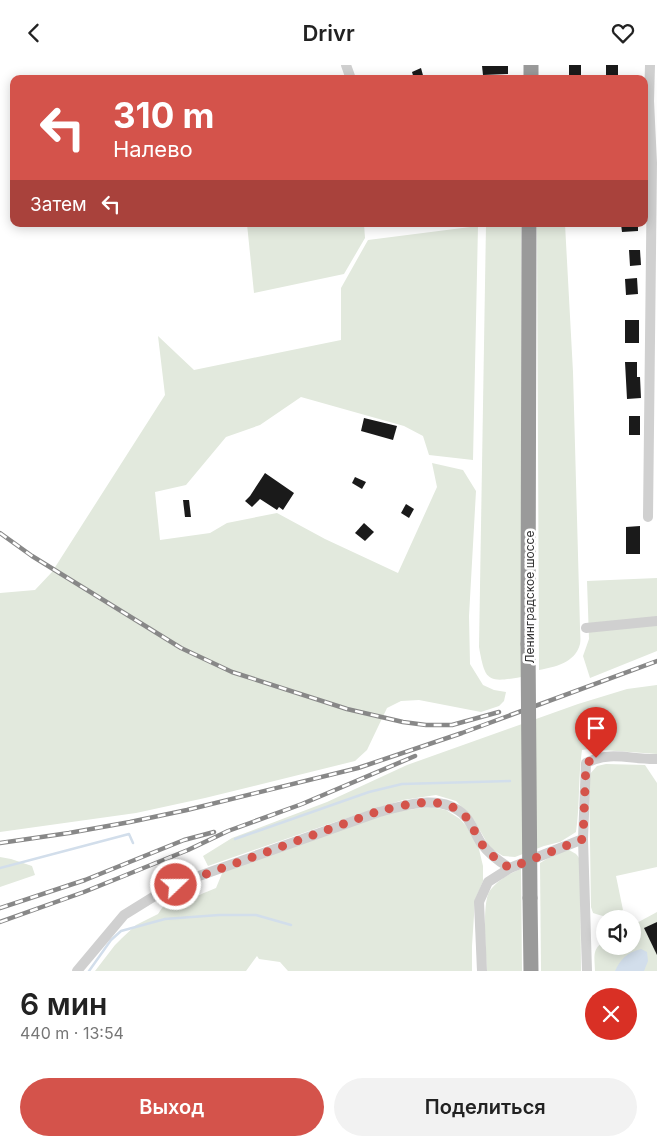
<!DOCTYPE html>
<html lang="ru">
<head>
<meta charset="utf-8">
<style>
  body { margin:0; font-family:Inter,sans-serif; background:#f2f2f2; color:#222; height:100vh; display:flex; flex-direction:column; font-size:19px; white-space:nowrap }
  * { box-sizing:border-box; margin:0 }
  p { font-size:16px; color:#767676 }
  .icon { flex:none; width:28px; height:28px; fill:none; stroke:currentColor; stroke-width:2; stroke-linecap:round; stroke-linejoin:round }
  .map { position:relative; height:906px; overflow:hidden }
  .side { display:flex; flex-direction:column; background:#fff; flex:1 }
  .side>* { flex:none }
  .guide { position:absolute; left:10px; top:10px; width:638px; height:152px; border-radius:10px; box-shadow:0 2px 12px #0003; background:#d4534b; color:#fff; overflow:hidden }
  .buttons { position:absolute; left:596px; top:845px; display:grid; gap:10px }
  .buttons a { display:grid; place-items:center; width:45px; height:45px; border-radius:50%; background:#fff; box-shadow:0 2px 12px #0003; font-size:25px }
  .pin { position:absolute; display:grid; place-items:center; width:42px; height:42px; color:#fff; margin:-51px -21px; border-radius:50% 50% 50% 0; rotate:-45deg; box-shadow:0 0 5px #0007 }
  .pin .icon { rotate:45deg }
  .me { position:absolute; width:55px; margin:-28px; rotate:68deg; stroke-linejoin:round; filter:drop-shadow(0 0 4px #0008) }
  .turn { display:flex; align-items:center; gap:18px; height:105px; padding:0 20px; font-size:22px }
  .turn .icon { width:65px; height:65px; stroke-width:2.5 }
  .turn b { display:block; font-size:35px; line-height:42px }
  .then { display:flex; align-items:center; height:48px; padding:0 20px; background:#0003; gap:10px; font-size:19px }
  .round { display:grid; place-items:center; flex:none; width:52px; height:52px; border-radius:26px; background:#f2f2f2 }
  .overview { display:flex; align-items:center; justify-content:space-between; height:85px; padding:0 20px }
  h1 { font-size:30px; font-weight:600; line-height:38px }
  .action { display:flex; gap:10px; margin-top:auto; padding:10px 20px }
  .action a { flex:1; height:58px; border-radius:30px; background:#d4534b; color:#fff; font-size:20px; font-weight:600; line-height:58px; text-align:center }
  .action a+a { background:#f2f2f2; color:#222 }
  header { display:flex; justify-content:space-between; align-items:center; height:65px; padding:0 20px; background:#fff; font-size:22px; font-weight:600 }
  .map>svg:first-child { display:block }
  .green { fill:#e2e9dd }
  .water { fill:#d2deeb }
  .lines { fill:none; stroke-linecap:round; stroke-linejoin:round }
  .stream { stroke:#d2deeb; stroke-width:2.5 }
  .building { fill:#1a1a1a }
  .minor { stroke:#d0d0d0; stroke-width:10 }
  .highway { stroke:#9a9a9a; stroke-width:15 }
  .rail-casing { stroke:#888; stroke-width:4.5 }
  .rail { stroke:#fff; stroke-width:2.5; stroke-dasharray:8; stroke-linecap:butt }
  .highway-bridge { stroke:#9a9a9a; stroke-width:15 }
  .route { stroke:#d4534b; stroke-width:9; stroke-dasharray:0 16.2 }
  .labels { text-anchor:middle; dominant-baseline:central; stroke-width:5; stroke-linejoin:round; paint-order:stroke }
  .street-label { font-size:12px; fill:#333; stroke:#fff }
</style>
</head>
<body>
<header><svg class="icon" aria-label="back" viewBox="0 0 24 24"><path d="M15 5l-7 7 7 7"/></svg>Drivr<svg class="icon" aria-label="heart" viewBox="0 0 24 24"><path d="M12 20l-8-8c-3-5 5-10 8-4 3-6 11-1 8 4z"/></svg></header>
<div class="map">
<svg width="657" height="906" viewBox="0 0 657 906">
  <rect width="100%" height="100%" fill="#fff"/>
  <!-- green -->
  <g class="green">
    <path d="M247,159H364L365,173L344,209L254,228Z"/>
    <path d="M486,159H521V612C487,618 485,616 479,582Z"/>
    <path d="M537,159H565L573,307L580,563C580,568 581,574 580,579C575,598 555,602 539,605Z"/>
    <path d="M478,161L473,395L429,390L423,371L404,361L301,332L260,360L226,372L186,420L155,427L160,475L210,468L227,458L277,448L325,474L398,508L437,422L432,398L463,405L476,426L469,551L470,599L483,620L494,625L506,627L504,636L499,641L481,647L419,635L401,636L387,643L367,685L355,696L205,733L136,748L0,767V528L35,525L52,507L165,330L158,271L194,305L341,275V223L368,175Z"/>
    <path d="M657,513V586L590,613L583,591L589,574L587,516Z"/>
    <path d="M657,620V689L589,684L582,685C578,713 580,740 576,767L560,777L544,781L515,792L503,791L490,783L474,755L456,736L436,730L403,735L335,757L208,801L203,791L232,773L327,737L407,700L578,639L627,624Z"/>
    <path d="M606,699L645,700L657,718V802L616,811L623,845C611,852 606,853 593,848L591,842L589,710L597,701Z"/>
    <path d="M431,742L446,745L460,754L468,763L478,780L483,801V816L475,835L472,881V906H288L280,897L259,894L257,891L246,906H95L115,880L122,873L136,860L158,849L172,828C175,831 178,834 183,835C191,835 207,826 216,823L223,806L390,747Z"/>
    <path d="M569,785L576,789L580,794L581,906H541L540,798L558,787Z"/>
    <path d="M0,792L11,794L32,801L35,810L0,822Z"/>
    <path d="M521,804L522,906H487C486,888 482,841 489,827C496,816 510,808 521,804Z"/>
    <path d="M657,847V906H595C595,892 591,884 605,876V881H632L633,860Z"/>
  </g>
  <!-- water -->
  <path class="water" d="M641,884L647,887L648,896L644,906H615C621,893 627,888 641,884Z"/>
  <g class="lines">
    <!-- stream -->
    <g class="stream">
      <path d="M235,774L369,727L402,719L510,716"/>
      <path d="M0,803L129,769L133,778"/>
      <path d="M89,906L111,875L121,866L165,854L219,850H256L291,860"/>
    </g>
  </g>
  <!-- building -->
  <g class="building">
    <rect x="569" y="0" width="12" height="14"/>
    <rect x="606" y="0" width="12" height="13"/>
    <path d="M482,1H508V9L483,10Z"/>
    <path d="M421,3L424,14H414L412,7Z"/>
    <path d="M621,159H638V166L622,167Z"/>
    <path d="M629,185H640L641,200L630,201Z"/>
    <path d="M637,213L638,229L626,230L625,214Z"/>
    <rect x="625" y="255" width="14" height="23"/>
    <path d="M625,297H637V312H640L641,333L627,334Z"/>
    <rect x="629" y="351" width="11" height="19"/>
    <path d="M364,353L397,361L393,375L361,366Z"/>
    <path d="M265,408L294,428L283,445L279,442L277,445L260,434L252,442L245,436L250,431Z"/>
    <path d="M355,412L366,417L362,424L352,418Z"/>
    <path d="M183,435H189L191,452H185Z"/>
    <path d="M406,439L414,444L409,453L401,448Z"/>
    <path d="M364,458L374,467L365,476L355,468Z"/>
    <path d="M640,461V489H626V462Z"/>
    <path d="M657,857V890L644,863Z"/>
  </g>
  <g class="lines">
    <!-- minor -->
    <g class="minor">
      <path d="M346,0L351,14"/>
      <path d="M648,452L652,98L649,36L650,0"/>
      <path d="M586,563L657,556"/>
      <path d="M77,906L124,850L166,824L182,817L379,747C406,740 443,728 465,751C472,758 475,769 481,778C489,789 498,796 510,803"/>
      <path d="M482,906L479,837L488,817L510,803L583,774"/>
      <path d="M587,906L583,774L586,698C611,685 631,695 657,694"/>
    </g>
    <!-- highway -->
    <g class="highway">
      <path d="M531,0V14"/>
      <path d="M528,579L529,159"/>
      <path d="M530,833L531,906"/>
    </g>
    <defs>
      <g id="rail">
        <path d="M0,468L32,491L181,583L232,607L347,644L403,657L426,660H452L499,647"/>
        <path d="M0,778L69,768L130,757L187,745L358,703L462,668L657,596"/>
        <path d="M0,843L85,815L184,775L214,767"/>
        <path d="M0,857L84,827L188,785L228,766L302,739L415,691"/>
      </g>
    </defs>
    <!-- rail casing -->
    <use href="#rail" class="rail-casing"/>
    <!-- rail -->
    <use href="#rail" class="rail"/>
    <!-- highway-bridge -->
    <path class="highway-bridge" d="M528,579L530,833"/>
  </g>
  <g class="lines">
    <!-- route -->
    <path class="route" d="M176,820L379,746C406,740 443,728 465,751C472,758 475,769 481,778C489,789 498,796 510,803L583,774L586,698L596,693"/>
  </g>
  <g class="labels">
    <!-- street labels -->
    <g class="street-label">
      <text transform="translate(529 532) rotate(-90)">Ленинградское шоссе</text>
    </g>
  </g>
</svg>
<div class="buttons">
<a><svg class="icon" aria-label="sound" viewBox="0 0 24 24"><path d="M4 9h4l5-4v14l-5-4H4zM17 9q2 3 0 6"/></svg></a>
</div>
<div class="pin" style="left:596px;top:693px;background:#d93025"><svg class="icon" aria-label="arrive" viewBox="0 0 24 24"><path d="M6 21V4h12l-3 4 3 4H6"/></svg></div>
<svg class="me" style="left:176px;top:820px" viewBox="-20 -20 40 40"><circle r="17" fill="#d4534b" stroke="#fff" stroke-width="3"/><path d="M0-11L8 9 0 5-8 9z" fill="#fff"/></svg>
<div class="guide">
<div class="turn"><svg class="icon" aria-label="left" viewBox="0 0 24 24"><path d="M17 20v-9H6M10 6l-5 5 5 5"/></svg><div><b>310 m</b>Налево</div></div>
<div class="then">Затем<svg class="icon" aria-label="left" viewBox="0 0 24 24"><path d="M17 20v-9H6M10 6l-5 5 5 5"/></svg></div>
</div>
</div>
<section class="side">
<div class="overview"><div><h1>6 мин</h1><p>440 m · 13:54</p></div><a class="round" style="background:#d93025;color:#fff"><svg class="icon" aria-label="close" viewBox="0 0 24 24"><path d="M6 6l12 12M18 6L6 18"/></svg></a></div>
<div class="action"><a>Выход</a><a>Поделиться</a></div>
</section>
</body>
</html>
